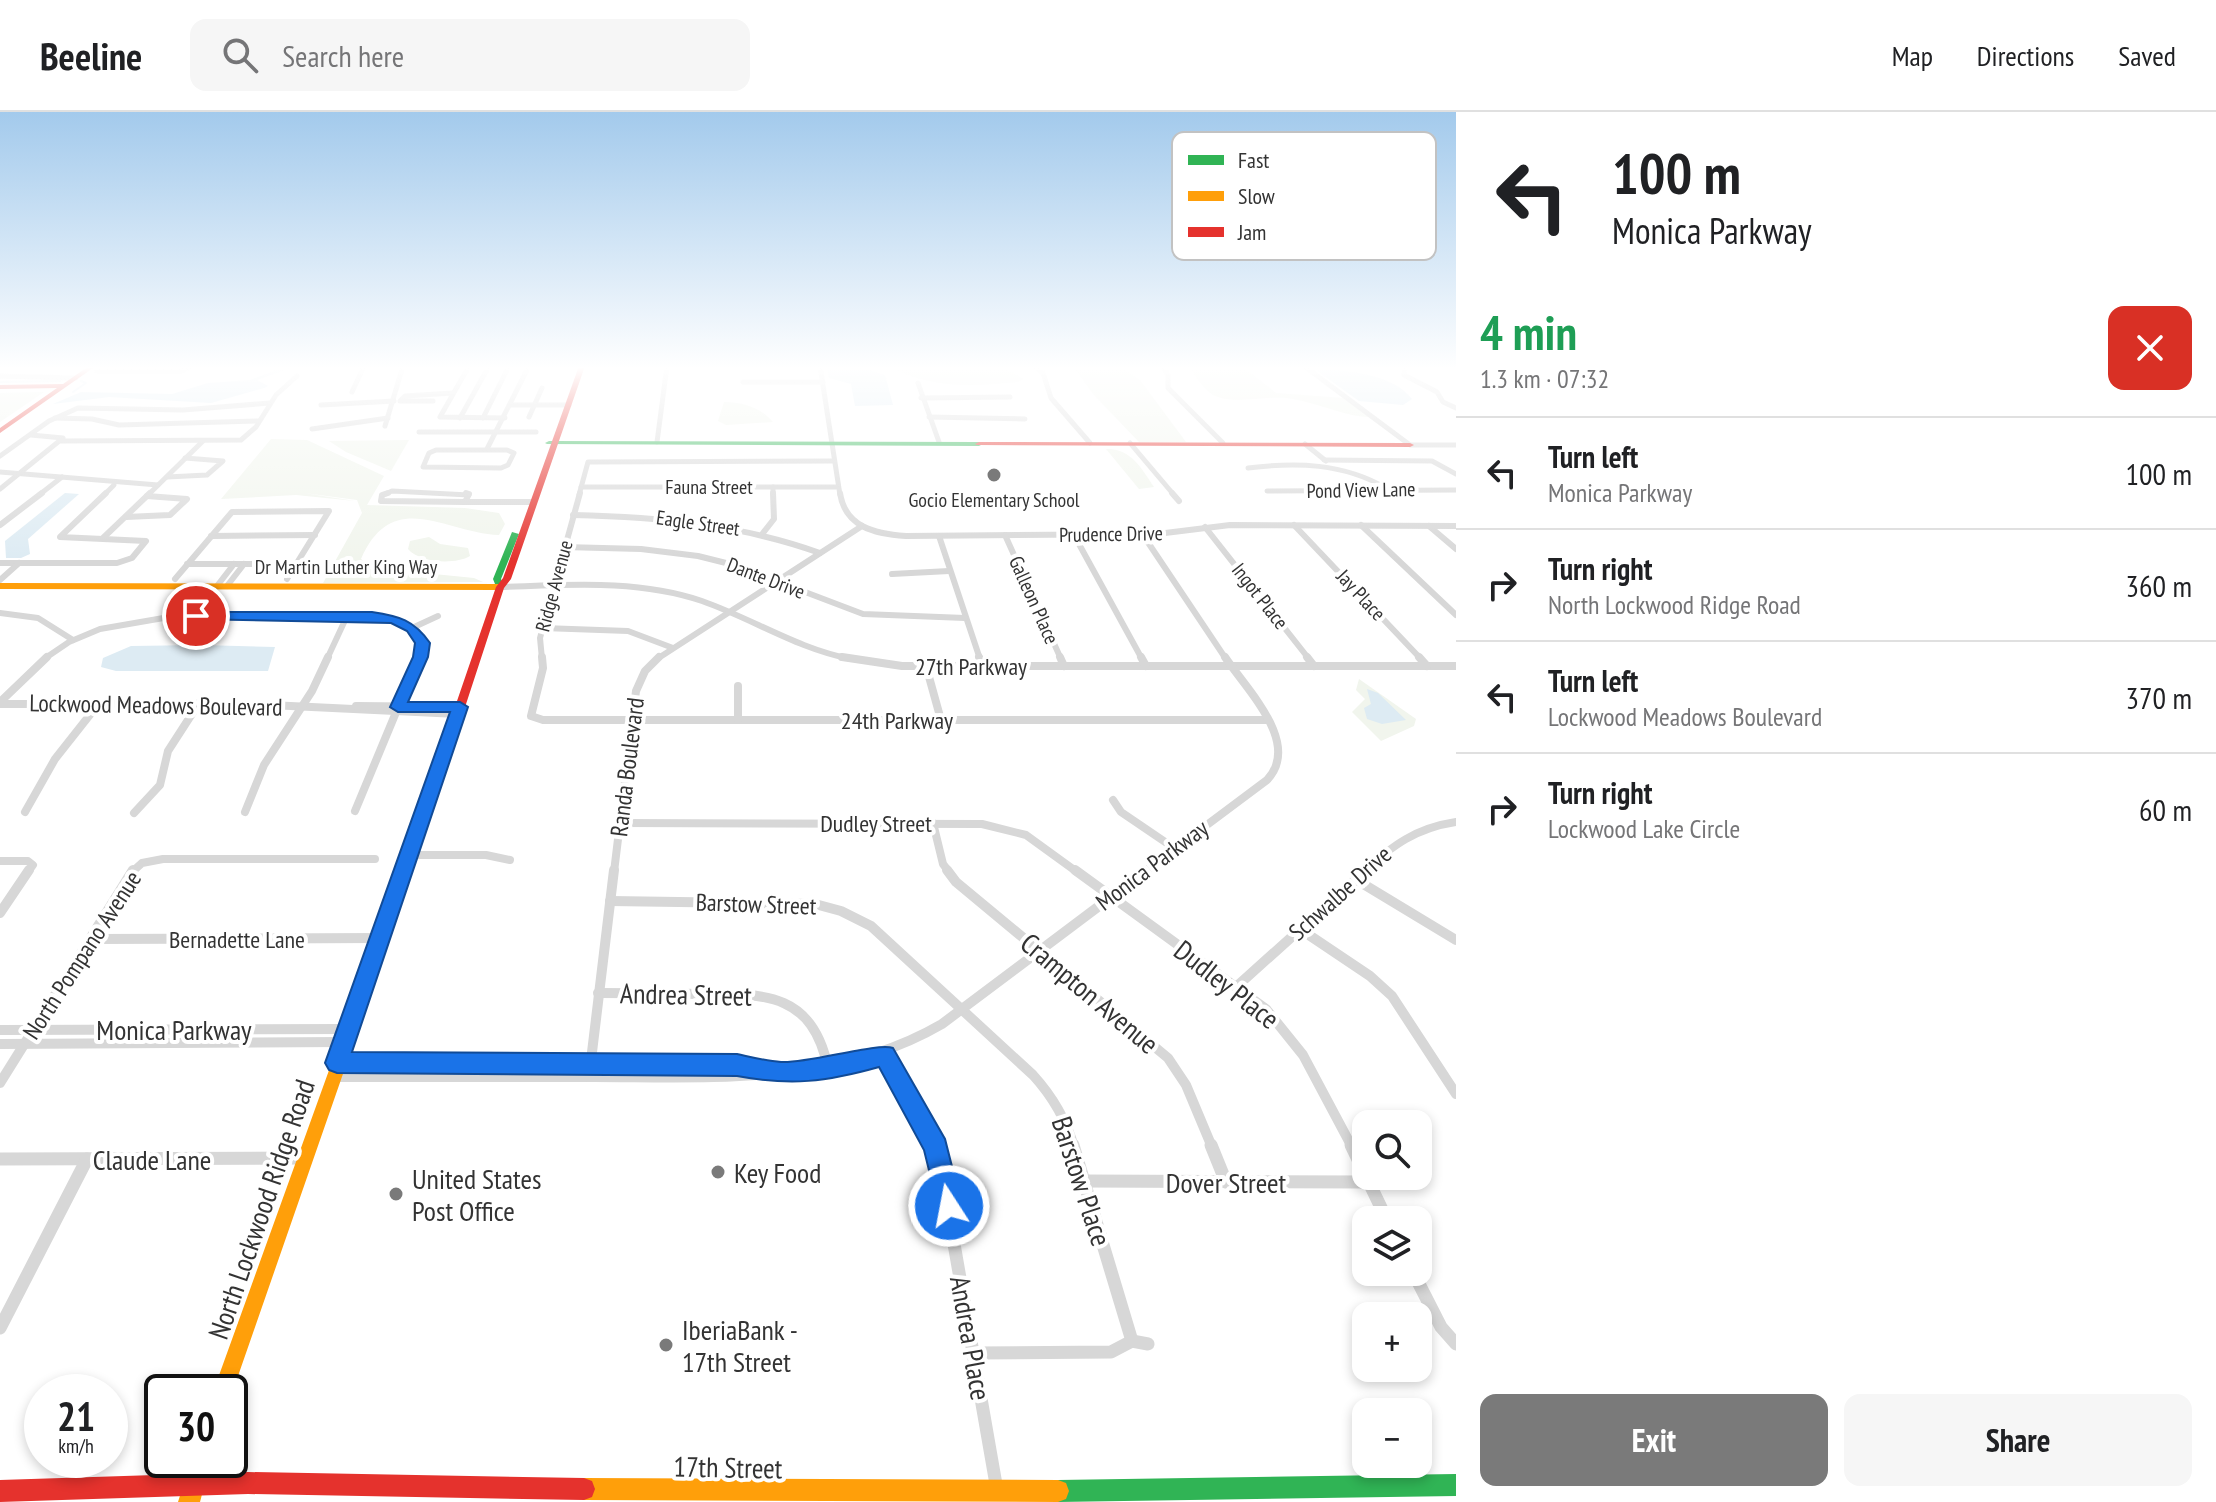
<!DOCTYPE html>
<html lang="en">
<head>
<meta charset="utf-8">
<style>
  body { margin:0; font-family:"PT Sans Narrow",sans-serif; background:#f6f6f6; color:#202124; height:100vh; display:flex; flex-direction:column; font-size:30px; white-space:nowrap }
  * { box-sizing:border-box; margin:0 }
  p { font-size:26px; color:#757577 }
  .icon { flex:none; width:44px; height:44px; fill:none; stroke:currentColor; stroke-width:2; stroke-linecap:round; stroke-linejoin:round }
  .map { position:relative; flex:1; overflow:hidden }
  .details { display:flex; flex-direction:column; background:#fff; width:760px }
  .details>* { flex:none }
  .banner { background:#fff; color:#202124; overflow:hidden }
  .fabs { position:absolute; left:1352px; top:998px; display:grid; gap:16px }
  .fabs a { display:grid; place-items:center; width:80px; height:80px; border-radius:16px; background:#fff; box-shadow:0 4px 12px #0003; font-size:40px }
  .speed { position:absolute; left:24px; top:1262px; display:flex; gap:16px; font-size:40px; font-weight:700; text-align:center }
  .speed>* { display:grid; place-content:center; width:104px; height:104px; border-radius:50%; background:#fff; box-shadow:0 4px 12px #0003; line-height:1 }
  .speed small { font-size:20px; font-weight:400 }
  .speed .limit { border:4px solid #111; border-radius:12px; background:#fff; color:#111 }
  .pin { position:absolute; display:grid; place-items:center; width:68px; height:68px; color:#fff; margin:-34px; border:4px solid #fff; border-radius:50%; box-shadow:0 2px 8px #0007 }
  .me { position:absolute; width:88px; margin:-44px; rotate:349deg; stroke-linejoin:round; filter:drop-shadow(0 0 6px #0008) }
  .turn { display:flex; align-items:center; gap:28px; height:168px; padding:0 24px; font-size:36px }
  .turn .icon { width:104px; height:104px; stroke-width:2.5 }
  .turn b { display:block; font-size:56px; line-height:68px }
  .round { display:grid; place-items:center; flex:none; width:84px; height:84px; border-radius:16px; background:#f6f6f6 }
  .overview { display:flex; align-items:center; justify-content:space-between; height:136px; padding:0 24px }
  h1 { font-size:48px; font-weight:600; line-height:60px; color:#1e9e55 }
  .cta { display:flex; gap:16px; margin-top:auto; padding:16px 24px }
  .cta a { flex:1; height:92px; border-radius:16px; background:#7a7a7a; color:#fff; font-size:32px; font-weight:600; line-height:92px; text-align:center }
  .cta a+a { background:#f6f6f6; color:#202124 }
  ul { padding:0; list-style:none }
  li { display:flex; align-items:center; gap:24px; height:112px; padding:0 24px; border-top:2px solid #e0e0e0 }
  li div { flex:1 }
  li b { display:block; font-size:30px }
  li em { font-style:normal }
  header { display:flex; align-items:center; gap:48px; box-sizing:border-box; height:112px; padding:0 40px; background:#fff; border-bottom:2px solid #e0e0e0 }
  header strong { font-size:38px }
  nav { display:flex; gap:44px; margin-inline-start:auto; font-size:28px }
  .search { width:560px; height:72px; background:#f6f6f6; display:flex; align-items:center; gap:20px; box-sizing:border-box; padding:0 28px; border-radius:16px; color:#757577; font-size:30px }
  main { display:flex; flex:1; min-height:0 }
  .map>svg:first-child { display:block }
  .green { fill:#f1f5ed }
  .water { fill:#ddebf3 }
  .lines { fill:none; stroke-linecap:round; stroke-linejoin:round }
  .stream { stroke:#ddebf3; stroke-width:2 }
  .street-far4 { stroke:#d7d7d7; stroke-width:5 }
  .street-far3 { stroke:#d7d7d7; stroke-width:6 }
  .street-far2 { stroke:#d7d7d7; stroke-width:8 }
  .street-far1 { stroke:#d7d7d7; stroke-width:10 }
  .street { stroke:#d7d7d7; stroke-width:13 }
  .fast { fill:#30b455; fill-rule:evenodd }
  .slow { fill:#ff9f0a; fill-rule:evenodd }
  .jam { fill:#e5322d; fill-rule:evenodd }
  .route { fill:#1a73e8; stroke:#114b97; stroke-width:2 }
  .poi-dot { fill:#7a7a7a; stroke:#fff; stroke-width:3 }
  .labels { text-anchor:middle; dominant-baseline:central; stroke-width:8; stroke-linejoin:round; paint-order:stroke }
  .far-street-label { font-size:20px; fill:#333; stroke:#fff }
  .far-poi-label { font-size:20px; fill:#333; stroke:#fff }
  .street-label { font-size:24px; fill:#333; stroke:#fff }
  .near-street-label { font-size:28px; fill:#333; stroke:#fff }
  .near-poi-label { font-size:28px; fill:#333; stroke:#fff; text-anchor:start }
  .key { fill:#fff; stroke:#c2c2c2; stroke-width:2 }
  .key-label { font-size:22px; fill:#333 }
</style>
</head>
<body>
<header>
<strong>Beeline</strong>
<div class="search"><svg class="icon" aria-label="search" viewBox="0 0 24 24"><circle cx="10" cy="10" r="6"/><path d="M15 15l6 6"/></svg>Search here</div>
<nav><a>Map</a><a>Directions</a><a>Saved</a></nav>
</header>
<main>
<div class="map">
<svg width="1456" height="1390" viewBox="0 0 1456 1390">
  <rect width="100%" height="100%" fill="#fff"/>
  <!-- green -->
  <g class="green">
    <path d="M898,254H1010L1008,258L1024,267L1018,270C977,274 933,277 895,257Z"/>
    <path d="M1073,254H1119L1140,268L1186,330H1139L1093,282Z"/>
    <path d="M1188,254H1242L1276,281L1344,286L1371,305C1348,306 1314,289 1286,286C1265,284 1238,292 1218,285C1205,281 1196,264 1188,254Z"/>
    <path d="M44,280L0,310V281Z"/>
    <path d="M724,290C743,290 761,296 773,310L726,313L718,309Z"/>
    <path d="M271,327L307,328L384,364L367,393L465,396L499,401L505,412L499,423C447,422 393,374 361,447L374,456L474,466L483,470L323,471L362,401L357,388L304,381L355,389L296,383L221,387Z"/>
    <path d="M409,328L391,359L346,340L329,329Z"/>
    <path d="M1106,337C1131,336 1142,357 1154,375L1139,377Z"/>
    <path d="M429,425L440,432L468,436L470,444C455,453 420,451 408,437L410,429Z"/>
    <path d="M1359,567L1416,607L1414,614L1381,629L1352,600L1365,587L1356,578Z"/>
  </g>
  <!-- water -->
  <g class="water">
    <path d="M287,254H336L288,257L257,268L268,274L264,276L211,291L109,285L53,292L81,280L172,282L208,271L250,268Z"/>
    <path d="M827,254H858L885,263L893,293L855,294L851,272L829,266Z"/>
    <path d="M1316,258C1346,257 1393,262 1412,287L1403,293L1359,289Z"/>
    <path d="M65,381L79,382L28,427L30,442L21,446H6L5,429Z"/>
    <path d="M201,533L275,535L268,559H116L101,555L103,546L131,534Z"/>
    <path d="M1367,577L1378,581L1406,608L1382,612L1367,607L1364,596L1371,592Z"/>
  </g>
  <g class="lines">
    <!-- stream -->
    <g class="stream">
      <path d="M0,270L60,269"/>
      <path d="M73,280L86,271L81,269"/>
    </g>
    <!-- street-far4 -->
    <g class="street-far4">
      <path d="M469,254L440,305L505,306"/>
      <path d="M820,254L840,383"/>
      <path d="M1162,254L1168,263V276L1223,331"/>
      <path d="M1304,254L1410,333H1456"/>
      <path d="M1404,254V263L1437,280L1443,290L1456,296"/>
      <path d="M1036,255L1043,261L1051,286L1090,331"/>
      <path d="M97,259H181L193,254"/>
      <path d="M0,264L76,266"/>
      <path d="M743,270H823"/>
      <path d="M918,271L939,330"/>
      <path d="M352,280L364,254"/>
      <path d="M921,286L1010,285"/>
      <path d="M433,289H400L405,284L453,281"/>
      <path d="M321,293L394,289"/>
      <path d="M511,293H569"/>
      <path d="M529,305L542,276"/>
      <path d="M929,305L1025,307"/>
      <path d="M55,306L92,307L119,313L258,309"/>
      <path d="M460,306L489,254"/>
      <path d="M483,306L509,254"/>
      <path d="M385,314L403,254"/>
      <path d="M312,317L388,306"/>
      <path d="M419,320H536"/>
      <path d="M61,329L241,328L256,315L276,283L297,264"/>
      <path d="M657,330L667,254"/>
      <path d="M1130,331L1174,383"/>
      <path d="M1305,332L1326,349"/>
      <path d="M487,337L529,254"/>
      <path d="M436,338H507L514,341L508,353L501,356L423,355L429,341Z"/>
      <path d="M0,344L49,309L78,296L183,298L270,291"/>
      <path d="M1324,348L1432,349L1456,362"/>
      <path d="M1248,356C1296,350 1343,351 1386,376"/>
      <path d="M0,360L158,373"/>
      <path d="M167,365L207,363L223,349L185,346"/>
      <path d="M581,375H836"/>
      <path d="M773,375V383"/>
      <path d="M0,377L63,326L31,323"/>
      <path d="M1267,379L1456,378"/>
      <path d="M39,383L62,365"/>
      <path d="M104,383L114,373"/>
      <path d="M148,383L203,329"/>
      <path d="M383,383L392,379L469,383"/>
      <path d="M579,383L588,350L833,349"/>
    </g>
    <!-- street-far3 -->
    <g class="street-far3">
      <path d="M388,381L382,383L381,389L465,390L469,382L466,381"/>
      <path d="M840,381C845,415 875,422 906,424L1157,422L1230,413L1456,414"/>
      <path d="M1172,381L1179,389"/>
      <path d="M465,390H534"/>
      <path d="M573,403C658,405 739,412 820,441"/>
      <path d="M126,405L170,403L187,387L147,384"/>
      <path d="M0,413L42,381"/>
      <path d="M1294,413L1421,547"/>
      <path d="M1361,413L1456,503"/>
      <path d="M1429,414L1456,437"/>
      <path d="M1205,415L1309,547"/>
      <path d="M763,421L774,407L773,381"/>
      <path d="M1005,423L1061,547"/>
      <path d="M1074,423L1142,547"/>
      <path d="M1143,423L1226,547"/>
      <path d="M211,424L315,423"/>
      <path d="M939,424L980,547"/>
      <path d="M103,426L150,381"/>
      <path d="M564,435L641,437L698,444L734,453L863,502L965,506"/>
      <path d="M0,451H117L132,446L146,429L60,425L106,381"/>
      <path d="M187,452H297"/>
      <path d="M892,462L949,459"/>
      <path d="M175,467L232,400L329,399L287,467"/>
      <path d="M0,468L19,451"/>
      <path d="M217,474L234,452"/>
      <path d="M227,474L244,452"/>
      <path d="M500,475C567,473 637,467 702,489C753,507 798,537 851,547"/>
      <path d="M0,501L38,506L73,528"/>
      <path d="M412,516L438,504"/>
      <path d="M543,516L628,519L673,536"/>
      <path d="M44,547L69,530L100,517L175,504H372L395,508L418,521L422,538L418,547"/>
      <path d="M327,547L347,504"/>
      <path d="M542,547L540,526L580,381"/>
      <path d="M657,547L862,414"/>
    </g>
    <!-- street-far2 -->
    <g class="street-far2">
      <path d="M542,545L543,556L531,604L543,608H1267"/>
      <path d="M842,545L902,554H1456"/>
      <path d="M979,545L982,554"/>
      <path d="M1060,545L1064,554"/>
      <path d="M1141,545L1146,554"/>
      <path d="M1307,545L1314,554"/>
      <path d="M1419,545L1427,554"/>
      <path d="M926,554L941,608"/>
      <path d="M738,574V608"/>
      <path d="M0,590L47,545"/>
      <path d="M0,592H248L458,602"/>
      <path d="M356,594L460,595"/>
      <path d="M1113,688L1121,700L1174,736"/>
      <path d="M355,699L419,545"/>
      <path d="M25,700L55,647L100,590"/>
      <path d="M245,700L264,653L312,579L328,545"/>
      <path d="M134,701L160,673L168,639L199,591"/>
      <path d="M620,711L982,712L1026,723L1077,760"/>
      <path d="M933,711L943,752L949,760"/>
      <path d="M410,743H486L510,748"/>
      <path d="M0,749H28L33,753L28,760"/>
      <path d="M132,760L142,751L163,747H375"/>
      <path d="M614,760L636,579L645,559L659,545"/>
      <path d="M1144,760L1267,668C1302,631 1246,577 1225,545"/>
      <path d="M1363,760C1393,733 1416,716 1456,710"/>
    </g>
    <!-- street-far1 -->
    <g class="street-far1">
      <path d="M947,758L956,770L1168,946L1186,973L1212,1035"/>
      <path d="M1075,758L1266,897L1303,943L1352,1035"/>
      <path d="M1355,767L1456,828"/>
      <path d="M610,789L815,792L841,799L871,814L1033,963C1053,985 1066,1007 1074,1035"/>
      <path d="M0,801L29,758"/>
      <path d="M1300,817L1370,864L1392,884L1456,982"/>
      <path d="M92,827L383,826"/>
      <path d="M1236,875L1366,758"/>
      <path d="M598,881C631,881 664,881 696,882C762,882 812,878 828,956"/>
      <path d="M0,918L348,917"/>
      <path d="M0,932L343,930"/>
      <path d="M885,943L933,1035"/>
      <path d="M337,951L737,953L769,959"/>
      <path d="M333,965C420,965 507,965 594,965C712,965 836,974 942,912L1147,758"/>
      <path d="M589,965L614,758"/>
      <path d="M0,971L133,758"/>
    </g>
    <!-- street -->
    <g class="street">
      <path d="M932,1033L939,1046L997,1378"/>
      <path d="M1073,1033L1132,1229"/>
      <path d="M1211,1033L1226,1070"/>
      <path d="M1351,1033L1387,1108"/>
      <path d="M0,1047L305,1046"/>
      <path d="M1085,1069L1368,1070"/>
      <path d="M1413,1160L1441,1215L1456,1232"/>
      <path d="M0,1216L87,1047"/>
      <path d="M974,1241L1111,1240L1132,1229L1148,1232"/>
    </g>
    <!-- fast -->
    <g class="fast">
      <path d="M549,329L979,330L983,332L979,334L547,332L545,331Z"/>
      <path d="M512,420L519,422L501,467L504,475L500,478L497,477L493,467Z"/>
      <path d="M1456,1362V1384L1058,1390L1050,1387L1047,1379L1050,1371L1058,1368Z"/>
    </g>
    <!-- slow -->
    <g class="slow">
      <path d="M0,471L500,472L504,475L500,478L0,477Z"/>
      <path d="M370,858L375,860L377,864L230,1287V1280H213L363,864L365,860Z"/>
      <path d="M191,1348H211L200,1390H178Z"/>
      <path d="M584,1366L1058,1368L1066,1371L1069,1379L1066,1387L1058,1390L584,1388L576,1385L573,1377L576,1369Z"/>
    </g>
    <!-- jam -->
    <g class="jam">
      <path d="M89,254H96L0,321V316L57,276L0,277V273L63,272Z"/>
      <path d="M579,254H585L511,467L504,476L377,864L375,868L370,870L365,868L363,864L496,475L503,466Z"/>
      <path d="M979,330L1410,331L1414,333L1410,335L977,333L975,332Z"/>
      <path d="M248,1360L584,1366L592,1369L595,1377L592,1385L584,1388L248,1382L0,1390V1368Z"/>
    </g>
  </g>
  <!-- sky -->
  <linearGradient id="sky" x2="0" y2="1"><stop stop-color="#a3caec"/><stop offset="0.57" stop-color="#fff"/><stop offset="1" stop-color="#fff" stop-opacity="0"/></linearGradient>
  <rect width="1456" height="449" fill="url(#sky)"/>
  <!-- route -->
  <path class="route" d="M196,500H372C399,504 414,508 430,531L428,545L408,590H460L468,595L352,940L737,942C751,945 766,949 781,950C807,952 878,930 893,936L945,1027L962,1094L958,1103L949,1107L940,1103L924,1038L879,955C826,970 791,974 737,964L337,961L329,958L325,951L450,600H398L390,595L413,545L415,531L407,519L391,511L191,507L189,504Z"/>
  <!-- markers -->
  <g class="poi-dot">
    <circle cx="994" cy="363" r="8"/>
    <circle cx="718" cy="1060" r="8"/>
    <circle cx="396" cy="1082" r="8"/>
    <circle cx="666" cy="1233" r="8"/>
  </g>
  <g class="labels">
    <!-- far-street labels -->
    <g class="far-street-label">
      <text x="709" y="375">Fauna Street</text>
      <text transform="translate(1361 378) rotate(-1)">Pond View Lane</text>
      <text transform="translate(698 411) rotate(8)">Eagle Street</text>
      <text transform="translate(1111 422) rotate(-1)">Prudence Drive</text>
      <text x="346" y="455">Dr Martin Luther King Way</text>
      <text transform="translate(766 466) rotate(21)">Dante Drive</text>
      <text transform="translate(554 474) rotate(-75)">Ridge Avenue</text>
      <text transform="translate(1361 483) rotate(47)">Jay Place</text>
      <text transform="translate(1260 484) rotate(52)">Ingot Place</text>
      <text transform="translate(1034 488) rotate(66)">Galleon Place</text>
    </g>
    <!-- far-poi labels -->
    <g class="far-poi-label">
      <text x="994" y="388">Gocio Elementary School</text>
    </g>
    <!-- street labels -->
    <g class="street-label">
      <text x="971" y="554">27th Parkway</text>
      <text transform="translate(156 593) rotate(1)">Lockwood Meadows Boulevard</text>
      <text x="897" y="608">24th Parkway</text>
      <text transform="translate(627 655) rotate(-83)">Randa Boulevard</text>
      <text x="876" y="711">Dudley Street</text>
      <text transform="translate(1152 753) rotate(-37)">Monica Parkway</text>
      <text transform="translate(1340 781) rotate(-42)">Schwalbe Drive</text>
      <text transform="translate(756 792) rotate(2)">Barstow Street</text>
      <text x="237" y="827">Bernadette Lane</text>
      <text transform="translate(82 843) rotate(-57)">North Pompano Avenue</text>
    </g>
    <!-- near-street labels -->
    <g class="near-street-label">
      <text transform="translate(1227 872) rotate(38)">Dudley Place</text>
      <text transform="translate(1090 881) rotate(40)">Crampton Avenue</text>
      <text transform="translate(686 882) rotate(1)">Andrea Street</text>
      <text x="174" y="917">Monica Parkway</text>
      <text x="152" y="1047">Claude Lane</text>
      <text transform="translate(1082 1069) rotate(72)">Barstow Place</text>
      <text x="1226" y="1070">Dover Street</text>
      <text transform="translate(261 1097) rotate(-71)">North Lockwood Ridge Road</text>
      <text transform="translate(971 1226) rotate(80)">Andrea Place</text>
      <text transform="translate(728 1355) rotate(1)">17th Street</text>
    </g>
    <!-- near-poi labels -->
    <g class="near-poi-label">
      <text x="734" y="1060">Key Food</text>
      <text x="412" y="1066">United States<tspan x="412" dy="32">Post Office</tspan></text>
      <text x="682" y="1217">IberiaBank -<tspan x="682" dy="32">17th Street</tspan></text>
    </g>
  </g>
  <!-- legend -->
  <rect x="1172" y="20" width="264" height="128" rx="12" class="key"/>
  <rect x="1188" y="43" width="36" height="10" fill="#30b455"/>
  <rect x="1188" y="79" width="36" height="10" fill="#ff9f0a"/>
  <rect x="1188" y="115" width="36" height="10" fill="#e5322d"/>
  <g class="key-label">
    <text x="1238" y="56">Fast</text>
    <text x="1238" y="92">Slow</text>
    <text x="1238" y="128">Jam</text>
  </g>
</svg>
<div class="fabs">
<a><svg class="icon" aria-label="search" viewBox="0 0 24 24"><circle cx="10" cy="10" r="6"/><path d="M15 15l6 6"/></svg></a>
<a><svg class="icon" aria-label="layers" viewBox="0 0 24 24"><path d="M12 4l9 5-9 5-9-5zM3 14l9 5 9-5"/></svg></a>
<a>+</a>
<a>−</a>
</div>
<div class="speed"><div>21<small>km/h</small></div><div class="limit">30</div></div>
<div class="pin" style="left:196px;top:504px;background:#d93025"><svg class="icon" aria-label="arrive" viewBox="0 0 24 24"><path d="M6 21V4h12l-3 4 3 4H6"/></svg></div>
<svg class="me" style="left:949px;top:1094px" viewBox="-20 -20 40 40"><circle r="17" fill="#1a73e8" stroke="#fff" stroke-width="3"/><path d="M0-11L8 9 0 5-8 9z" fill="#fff"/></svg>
</div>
<section class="details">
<div class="banner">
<div class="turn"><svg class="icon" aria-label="left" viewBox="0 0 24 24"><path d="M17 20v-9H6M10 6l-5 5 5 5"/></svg><div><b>100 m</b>Monica Parkway</div></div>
</div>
<div class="overview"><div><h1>4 min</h1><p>1.3 km · 07:32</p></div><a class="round" style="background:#d93025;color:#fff"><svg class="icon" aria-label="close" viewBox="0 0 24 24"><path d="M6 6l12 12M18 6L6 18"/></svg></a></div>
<ul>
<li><svg class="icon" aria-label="left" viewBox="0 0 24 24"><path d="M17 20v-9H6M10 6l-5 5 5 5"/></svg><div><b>Turn left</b><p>Monica Parkway</p></div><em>100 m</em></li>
<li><svg class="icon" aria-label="right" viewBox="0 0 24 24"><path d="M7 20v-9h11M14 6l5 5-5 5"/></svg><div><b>Turn right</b><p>North Lockwood Ridge Road</p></div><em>360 m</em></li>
<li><svg class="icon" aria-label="left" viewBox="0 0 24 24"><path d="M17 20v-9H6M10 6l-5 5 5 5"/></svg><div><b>Turn left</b><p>Lockwood Meadows Boulevard</p></div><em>370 m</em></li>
<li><svg class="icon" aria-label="right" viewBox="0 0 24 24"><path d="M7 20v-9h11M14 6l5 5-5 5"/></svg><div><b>Turn right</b><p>Lockwood Lake Circle</p></div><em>60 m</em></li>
</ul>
<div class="cta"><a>Exit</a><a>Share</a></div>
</section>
</main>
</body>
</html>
